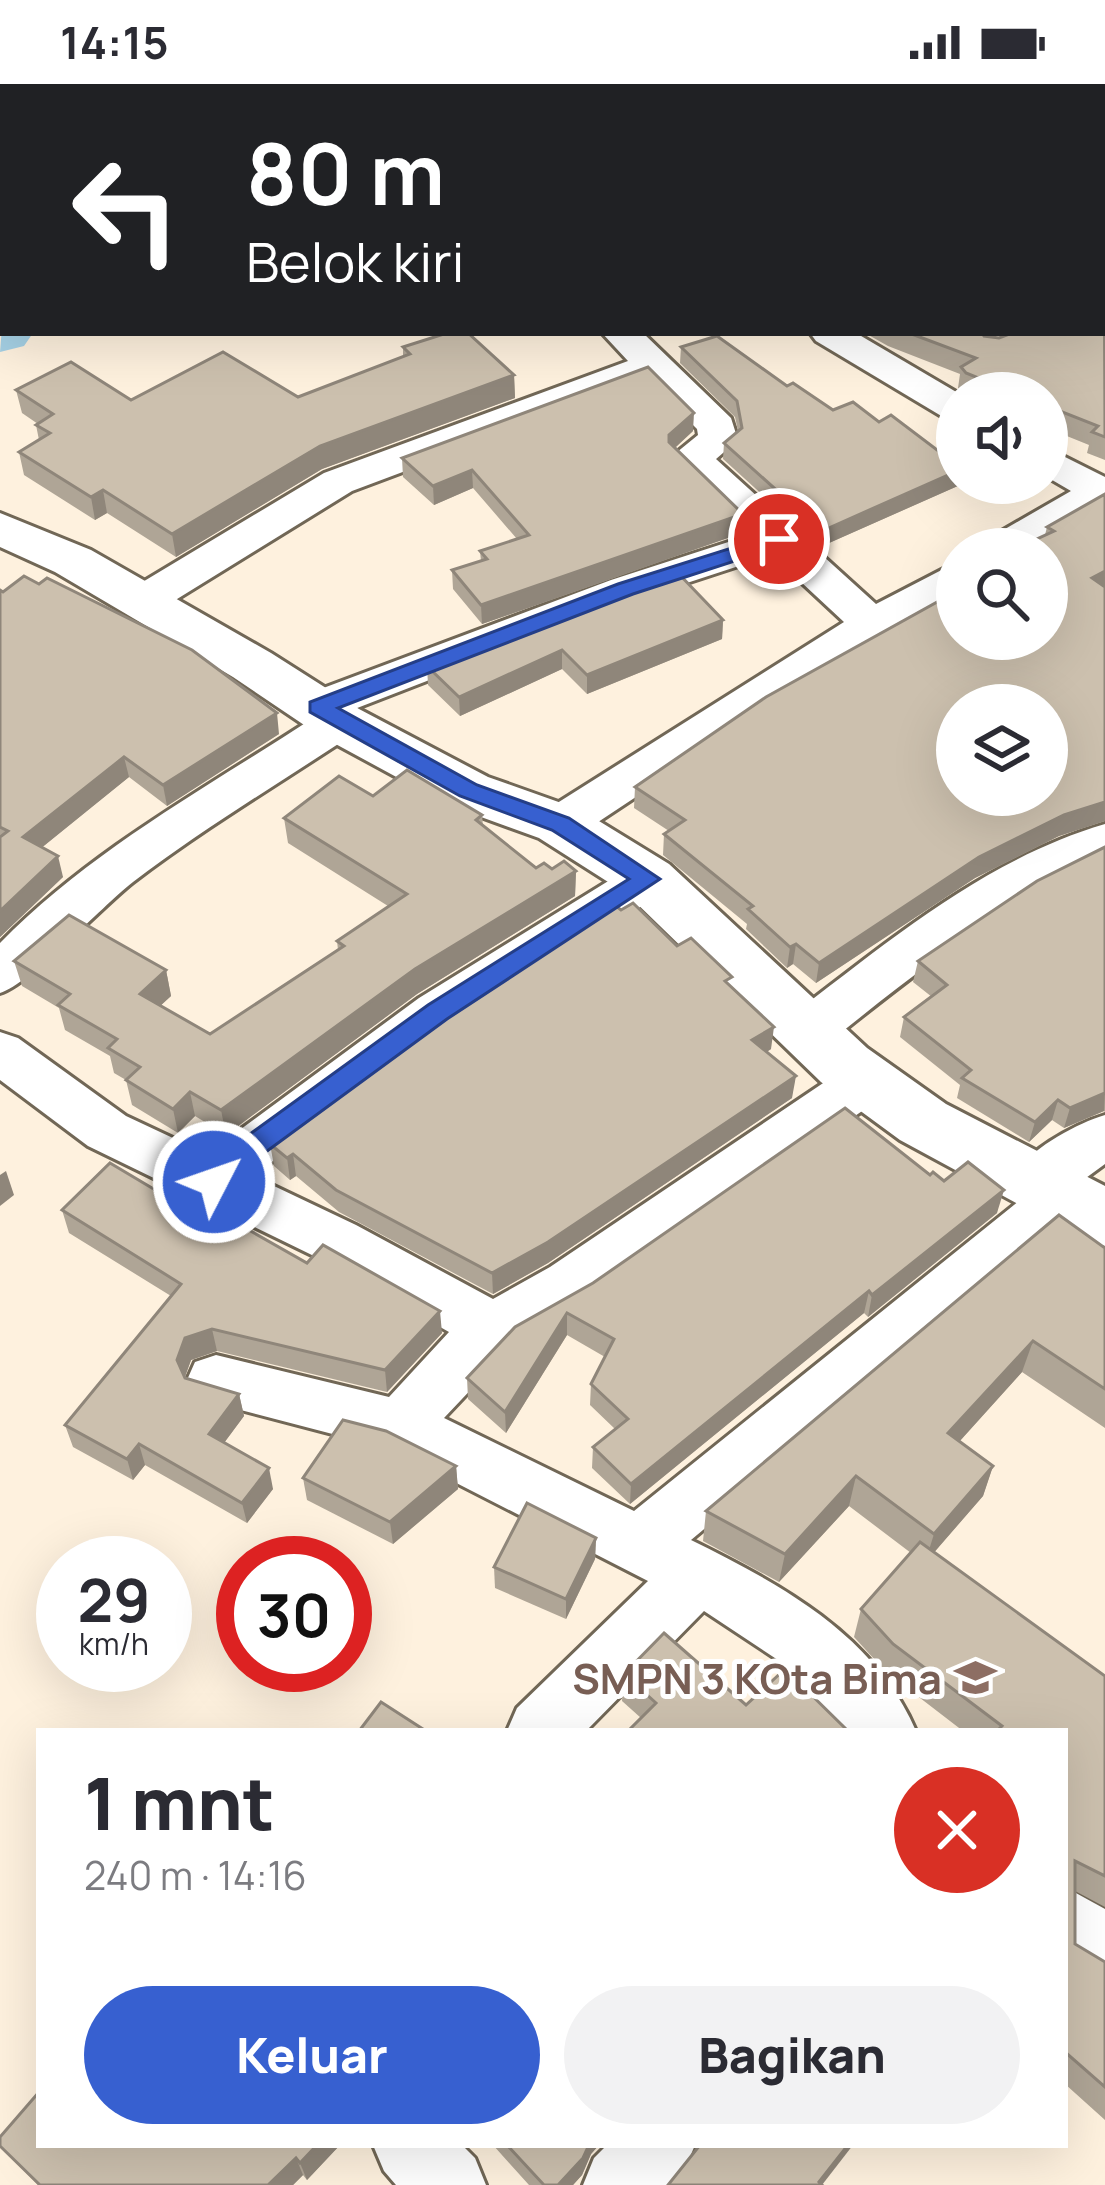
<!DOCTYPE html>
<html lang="id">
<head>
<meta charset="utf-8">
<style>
  body { margin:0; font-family:Manrope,sans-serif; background:#f2f2f3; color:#2b2b33; height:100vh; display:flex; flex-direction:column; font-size:45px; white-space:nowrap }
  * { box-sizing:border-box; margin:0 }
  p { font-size:39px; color:#7c7c81 }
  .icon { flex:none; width:66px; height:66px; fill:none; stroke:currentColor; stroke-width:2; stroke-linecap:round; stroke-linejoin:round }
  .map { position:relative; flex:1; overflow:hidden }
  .side { position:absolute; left:36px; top:1644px; width:1032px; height:420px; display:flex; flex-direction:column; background:#fff; border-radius:0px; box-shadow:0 12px 48px #0002 }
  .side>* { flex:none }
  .hud { position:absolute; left:0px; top:0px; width:1107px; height:252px; box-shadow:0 12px 48px #0002; background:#202124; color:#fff; overflow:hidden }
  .buttons { position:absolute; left:936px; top:288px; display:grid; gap:24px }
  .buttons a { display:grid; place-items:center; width:132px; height:132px; border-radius:50%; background:#fff; box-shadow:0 12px 48px #0002; font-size:60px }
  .speed { position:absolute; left:36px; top:1452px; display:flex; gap:24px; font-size:60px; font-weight:700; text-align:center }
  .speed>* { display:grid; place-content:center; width:156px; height:156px; border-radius:50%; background:#fff; box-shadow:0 12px 48px #0002; line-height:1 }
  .speed small { font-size:30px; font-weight:400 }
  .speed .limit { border:18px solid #d22; background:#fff; color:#111 }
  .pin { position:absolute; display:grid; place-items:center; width:102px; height:102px; color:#fff; margin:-51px; border:6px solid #fff; border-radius:50%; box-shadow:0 3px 12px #0007 }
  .me { position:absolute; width:132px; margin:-66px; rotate:49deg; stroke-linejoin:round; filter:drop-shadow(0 0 9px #0008) }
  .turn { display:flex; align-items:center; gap:42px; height:252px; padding:0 48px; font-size:54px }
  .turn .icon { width:156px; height:156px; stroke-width:2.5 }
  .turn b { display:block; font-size:84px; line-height:102px }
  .round { display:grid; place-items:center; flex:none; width:126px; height:126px; border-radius:63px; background:#f2f2f3 }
  .overview { display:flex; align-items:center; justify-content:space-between; height:204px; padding:0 48px }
  h1 { font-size:72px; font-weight:800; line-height:90px }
  .cta { display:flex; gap:24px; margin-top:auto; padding:24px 48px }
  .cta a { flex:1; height:138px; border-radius:72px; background:#3760d0; color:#fff; font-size:48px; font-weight:800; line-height:138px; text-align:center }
  .cta a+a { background:#f2f2f3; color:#2b2b33 }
  .status { display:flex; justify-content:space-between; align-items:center; height:84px; padding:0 60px; background:#fff; direction:ltr }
  .status svg { height:33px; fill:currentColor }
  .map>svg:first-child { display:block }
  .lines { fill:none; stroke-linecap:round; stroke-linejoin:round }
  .river { fill:#a5d0e4; fill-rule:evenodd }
  .minor-casing { stroke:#716756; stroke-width:6 }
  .highway-casing { stroke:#716756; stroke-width:6 }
  .minor { fill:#fff; fill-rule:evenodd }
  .highway { fill:#fff; fill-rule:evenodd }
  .wall { fill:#afa596 }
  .shaded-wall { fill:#8f867a }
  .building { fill:#ccc0ae; stroke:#8f867a; stroke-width:3; fill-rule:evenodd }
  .route { fill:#3760d0; stroke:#243e87; stroke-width:3 }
  .labels { text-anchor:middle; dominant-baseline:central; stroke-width:10; stroke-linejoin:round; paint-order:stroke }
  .near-education-label { font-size:42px; font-weight:bold; fill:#785e54; stroke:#fff; text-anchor:end }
</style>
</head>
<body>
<div class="status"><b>14:15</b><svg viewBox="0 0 49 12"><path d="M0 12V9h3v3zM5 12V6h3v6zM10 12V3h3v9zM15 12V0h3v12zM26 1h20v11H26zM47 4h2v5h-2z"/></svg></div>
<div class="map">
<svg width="1105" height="2101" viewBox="0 0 1105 2101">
  <rect width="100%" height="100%" fill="#fef1de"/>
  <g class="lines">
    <!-- river -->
    <path class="river" d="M3,231V249H33L24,262L0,268Z"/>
    <defs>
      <g id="minor">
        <path d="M0,0H36L3,3V10Z"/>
        <path d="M602,249H643L731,334L738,356L716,375L876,520L957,478V509L844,575L577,752L560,757L543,752L536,740L543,728L844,538L772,471L641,514L352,626L362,638L355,649C281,698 204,744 133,798C101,823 30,900 0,909V859C90,767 204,705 310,636L295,623L302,612L611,496L750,451L671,373L698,351L697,345L648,296L352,407L156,528L141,532L126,528L119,518L126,508L324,389L628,277Z"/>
        <path d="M810,249H856L958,309L957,337L943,333L816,257Z"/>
        <path d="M1047,364L1105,393V421L1031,465H980L986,456L1071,407L1047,393Z"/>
        <path d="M1105,740V776C999,820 914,891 824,962L806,968L788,962L780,948L788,934C887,859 983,776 1105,740Z"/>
        <path d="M648,778L665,783L672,795L665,807L455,942L253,1092L356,1141L493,1215L550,1183L847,983L866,977L885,983L892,997L885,1011L590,1217L513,1261L444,1334L634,1427L1019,1117L1007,1100C1023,1069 1072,1041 1105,1031V1080L1079,1099L1089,1115L1081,1131L691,1456C780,1500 875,1551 916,1647H845L784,1580L704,1527L586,1647H507L517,1624L648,1497L390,1365L195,1314L187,1296L195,1278L216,1271L389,1313L449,1248L316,1173L88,1062L0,996V948L18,954L126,1032L207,1070L419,914L631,783Z"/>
        <path d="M1065,1803L1105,1825V1904L1065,1882Z"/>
        <path d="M373,2061H462L475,2074L486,2101H396L384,2087Z"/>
        <path d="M607,2061H695L684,2087L672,2101H583L594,2074Z"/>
      </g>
      <g id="highway">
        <path d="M89,0H132L87,3Z"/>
        <path d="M3,132V160L0,161V133Z"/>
        <path d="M0,429L91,466L271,569L359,625L488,693L581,726L669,780L867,964L946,1020L1105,1102V1162L1081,1154L900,1056L821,998L627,810L539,754L448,721L319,651L233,593L55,488L0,463Z"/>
      </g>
    </defs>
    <!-- minor casing -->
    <use href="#minor" class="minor-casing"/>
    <!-- highway casing -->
    <use href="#highway" class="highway-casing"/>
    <!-- minor -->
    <use href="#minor" class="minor"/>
    <!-- highway -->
    <use href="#highway" class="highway"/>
  </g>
  <!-- wall -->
  <g class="wall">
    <path d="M1105,133V376L1087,369L1089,361L1047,344V309H962L958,304L960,290L888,262L865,249H982L984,252L999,254L1104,249Z"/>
    <path d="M403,263L514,291L515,314L322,385L176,473L107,429L95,436L24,391L19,368L39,356L36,341L38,340L22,329L16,306L131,316L298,313L403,273Z"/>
    <path d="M681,263L787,302L833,326L960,401L820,463L723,375L724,359L738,347L735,333L680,279Z"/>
    <path d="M693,347L675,364L743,430L742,449L482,540L453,505L452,486L481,477L480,467L517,455L473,404L434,421L403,393L402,374Z"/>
    <path d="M1105,410V737L1059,752L975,794L816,899L793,880L787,884L746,845L747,840L663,771L664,750L669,747L634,724L635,703L941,516L942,510L950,507L951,499L1045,451L1047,443Z"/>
    <path d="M0,506L279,650L167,722L129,693L42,763L63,793L0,853Z"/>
    <path d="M723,536L722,555L587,610L562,585L460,632L428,601L427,582Z"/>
    <path d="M373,712L482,731L483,742L536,784L576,787L575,812L417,910L226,1051L195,1032L178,1049L132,1021L126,996L114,989L110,972L65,946L59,924L22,902L14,877L166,886L171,912L160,922L210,950L338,866L337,857L388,822L288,759L284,734Z"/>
    <path d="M1105,763V1028L1104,1027L1064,1044L1052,1036L1029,1058L957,1014L960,1001L900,953L904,933L932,913L913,898L918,877Z"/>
    <path d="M677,862L731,903L771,965L767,968L792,1014L548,1179L493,1210L339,1128L296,1092L290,1096L274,1082L270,1060Z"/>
    <path d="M930,1091L944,1097L997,1129L868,1233L864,1229L630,1420L592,1384L593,1363L615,1345L590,1321L591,1300L605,1273L567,1251L506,1349L468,1315L467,1294L515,1243Z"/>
    <path d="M62,1126L231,1151L307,1179L442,1249L387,1308L217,1267L191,1276L185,1293L239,1310L244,1332L224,1359L273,1405L247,1439L145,1381L133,1396L73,1363L65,1341L171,1212L69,1149Z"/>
    <path d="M1105,1164V1344L1022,1288L959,1358L993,1382L983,1412L934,1468L1105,1592V1823L1075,1807V1860L1105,1878V2036L1065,2000V1647H963L885,1587L854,1553L861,1525L911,1469L849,1422L779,1498L703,1457L706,1427Z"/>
    <path d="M456,1382L458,1405L393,1460L307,1416L303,1394Z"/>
    <path d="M596,1454L595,1475L566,1535L495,1504L494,1483Z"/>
    <path d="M624,1590L746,1621L641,1634L622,1617Z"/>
    <path d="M39,2061H340L307,2096L303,2091L293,2101H38L0,2062Z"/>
    <path d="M493,2061H599L591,2070L582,2091L573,2101H529Z"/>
  </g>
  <!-- shaded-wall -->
  <g class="shaded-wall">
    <path d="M514,291L515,314L322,385L176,473L172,450L320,362Z"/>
    <path d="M694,329L693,347L668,370L669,351Z"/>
    <path d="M472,386L473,404L434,421L433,402Z"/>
    <path d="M957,387V399H960V401L820,463L822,447Z"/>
    <path d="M103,406L107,429L95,436L91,413Z"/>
    <path d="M743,430L742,449L482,540L481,521Z"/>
    <path d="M1105,487V505L1092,494Z"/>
    <path d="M723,536L722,555L587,610V591Z"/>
    <path d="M562,566V585L460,632L459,613Z"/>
    <path d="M277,629L279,650L167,722L163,701Z"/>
    <path d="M124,673L129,693L29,774L23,753Z"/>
    <path d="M1105,718V737L1059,752L975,794L816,899L819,879L979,773L1064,731Z"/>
    <path d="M58,772L63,793L0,853V827Z"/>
    <path d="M576,787L575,812L417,910L226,1051L221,1026L415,885Z"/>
    <path d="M796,860L793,880L787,884L790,863Z"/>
    <path d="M166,886L171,912L146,935L140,910Z"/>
    <path d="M774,943L771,965L750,978L752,956Z"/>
    <path d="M796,992L792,1014L548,1179L493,1210L492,1189Z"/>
    <path d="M190,1008L195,1032L178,1049L173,1025Z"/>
    <path d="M1105,1009L1104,1027L1064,1044L1070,1024Z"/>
    <path d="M1058,1016L1052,1036L1029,1058L1035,1038Z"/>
    <path d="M293,1070L296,1092L290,1096L287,1074Z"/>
    <path d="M6,1087L14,1111L0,1122V1091Z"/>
    <path d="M1004,1106L997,1129L868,1233L872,1211Z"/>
    <path d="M869,1207L864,1229L630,1420L631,1400Z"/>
    <path d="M440,1227L442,1249L387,1308L385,1286Z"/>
    <path d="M567,1229V1251L506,1349L505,1328Z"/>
    <path d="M212,1245L217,1267L191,1276L183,1298L177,1276L185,1254Z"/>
    <path d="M1033,1257L1022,1288L939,1380L948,1349Z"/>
    <path d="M239,1310L244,1332L215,1371L209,1350Z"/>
    <path d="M139,1360L145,1381L133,1396L127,1375Z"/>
    <path d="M456,1382L458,1405L393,1460L390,1438Z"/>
    <path d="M993,1382L983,1412L925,1479L934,1450Z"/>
    <path d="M269,1384L273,1405L247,1439L242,1419Z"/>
    <path d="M856,1392L849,1422L779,1498L785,1470Z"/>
    <path d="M596,1454L595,1475L566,1535V1515Z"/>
    <path d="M317,2061H340L307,2096L300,2079Z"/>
    <path d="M589,2061H599L591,2070L582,2091L573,2101H558Z"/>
    <path d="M848,2061H853L822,2101H818Z"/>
    <path d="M296,2074L303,2091L293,2101H268Z"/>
  </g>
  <!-- building -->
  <g class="building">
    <path d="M1104,48H1105L1104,110Z"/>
    <path d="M1104,132L1105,353L1092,348L1098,342L1047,322V309H1015L966,289L961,283L976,274L909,249H982L984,252L999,254L1012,249H1104Z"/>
    <path d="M447,249H468L514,291L320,362L172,450L103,406L91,413L19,368L50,349L36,341L53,330L16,306L71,278L131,316L223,268L298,313L410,270L403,263Z"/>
    <path d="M717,252L787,302L793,299L833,326L853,318L879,338L891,331L957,381V387L822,447L724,359L742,344L737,317L681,263Z"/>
    <path d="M648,283L694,329L669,351V358L743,430L481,521L452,486L487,475L480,467L529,451L472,386L433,402L402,374Z"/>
    <path d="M1105,410V487L1092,494L1105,503V718L1064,731L979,773L819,879L796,860L790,863L748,825L753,822L664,750L685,736L635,703L766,613L946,513L942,510L957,504L951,499L957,494V555H1047V465H1015L1054,447L1047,443ZM957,621H1047V711H957Z"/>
    <path d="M677,488L723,536L587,591L562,566L459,613L427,582Z"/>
    <path d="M24,492L39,500L47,494L192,566L277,629L163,701L124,673L23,753L58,772L0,827V753L8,747L0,743V506L3,508Z"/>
    <path d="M407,686L482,731L476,736L536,784L544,779L552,785L564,777L576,787L415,885L221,1026L190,1008L173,1025L126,996L140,983L108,964L117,955L58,921L70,910L14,877L69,831L166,886L140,910L210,950L344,862L337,857L407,810L284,734L339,692L373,712Z"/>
    <path d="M1105,763V1009L1070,1024L1058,1016L1035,1038L962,994L971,986L904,933L947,901L918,877L1037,797Z"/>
    <path d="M633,819L677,862L691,854L732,893L725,897L774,943L752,956L796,992L548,1158L492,1189L336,1106L293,1070L287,1074L270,1060L456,923L616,822L621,826Z"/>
    <path d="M845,1024L930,1091L933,1088L944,1097L968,1078L1004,1106L872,1211L869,1207L631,1400L593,1363L628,1335L591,1300L614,1255L567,1229L505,1328L467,1294L515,1243L593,1199Z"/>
    <path d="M110,1079L231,1151L240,1141L307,1179L323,1161L440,1227L385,1286L212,1245L185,1254L177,1276L185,1294L239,1310L209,1350L269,1384L242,1419L139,1360L127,1375L65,1341L181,1200L62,1126Z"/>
    <path d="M1059,1131L1105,1164V1305L1033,1257L948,1349L993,1382L934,1450L856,1392L785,1470L706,1427Z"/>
    <path d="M343,1336L386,1347L456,1382L390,1438L303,1394Z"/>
    <path d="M527,1419L596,1454L566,1515L494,1483Z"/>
    <path d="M920,1458L1105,1592V1792L1075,1777V1860L1105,1878V2003L1065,1968V1647H997L1002,1642L893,1560L861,1525Z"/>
    <path d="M664,1549L746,1621L785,1585L848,1647H628L656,1619L624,1590Z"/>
    <path d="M381,1618L426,1647H359Z"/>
    <path d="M39,2008V2061H317L300,2079L296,2074L268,2101H40L0,2062V2053Z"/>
    <path d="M507,2061H589L583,2074L558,2101H544Z"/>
    <path d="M700,2061H848L819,2098L822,2101H668Z"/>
  </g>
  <!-- route -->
  <path class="route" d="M779,449L790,455L787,460L633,510L338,624L477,701L569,734L660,795L447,935L248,1081L223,1106H204L200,1098L228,1066L428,921L629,795L552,746L460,712L310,628V618L618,500Z"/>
  <!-- icons -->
  <defs>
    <symbol id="school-bare" viewBox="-9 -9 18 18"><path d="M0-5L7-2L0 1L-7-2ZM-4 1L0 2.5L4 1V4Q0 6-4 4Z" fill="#8d6e63" stroke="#fff" stroke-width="2.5" paint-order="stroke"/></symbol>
  </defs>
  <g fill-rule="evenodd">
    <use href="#school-bare" x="946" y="1564" width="59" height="59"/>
  </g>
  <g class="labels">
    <!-- near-education labels -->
    <g class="near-education-label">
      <text x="942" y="1594">SMPN 3 KOta Bima</text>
    </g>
  </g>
</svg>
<div class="buttons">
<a><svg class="icon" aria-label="sound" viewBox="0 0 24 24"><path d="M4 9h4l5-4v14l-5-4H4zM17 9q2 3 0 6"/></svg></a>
<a><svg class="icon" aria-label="search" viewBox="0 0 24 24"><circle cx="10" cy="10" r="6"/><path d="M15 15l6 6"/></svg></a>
<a><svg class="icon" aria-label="layers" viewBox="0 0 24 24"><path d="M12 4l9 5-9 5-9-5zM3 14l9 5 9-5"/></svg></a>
</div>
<div class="speed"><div>29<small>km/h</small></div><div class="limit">30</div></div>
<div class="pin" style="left:779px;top:455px;background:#d93025"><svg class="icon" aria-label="arrive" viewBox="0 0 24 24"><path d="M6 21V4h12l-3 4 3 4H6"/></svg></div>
<svg class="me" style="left:214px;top:1098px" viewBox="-20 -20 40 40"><circle r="17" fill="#3760d0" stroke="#fff" stroke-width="3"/><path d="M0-11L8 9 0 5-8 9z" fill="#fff"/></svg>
<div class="hud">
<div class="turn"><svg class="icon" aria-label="left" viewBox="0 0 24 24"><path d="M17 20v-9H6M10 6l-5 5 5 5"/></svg><div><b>80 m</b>Belok kiri</div></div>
</div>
<section class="side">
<div class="overview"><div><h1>1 mnt</h1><p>240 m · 14:16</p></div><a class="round" style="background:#d93025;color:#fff"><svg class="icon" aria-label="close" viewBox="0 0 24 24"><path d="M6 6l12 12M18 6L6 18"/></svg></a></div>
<div class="cta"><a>Keluar</a><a>Bagikan</a></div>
</section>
</div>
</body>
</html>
